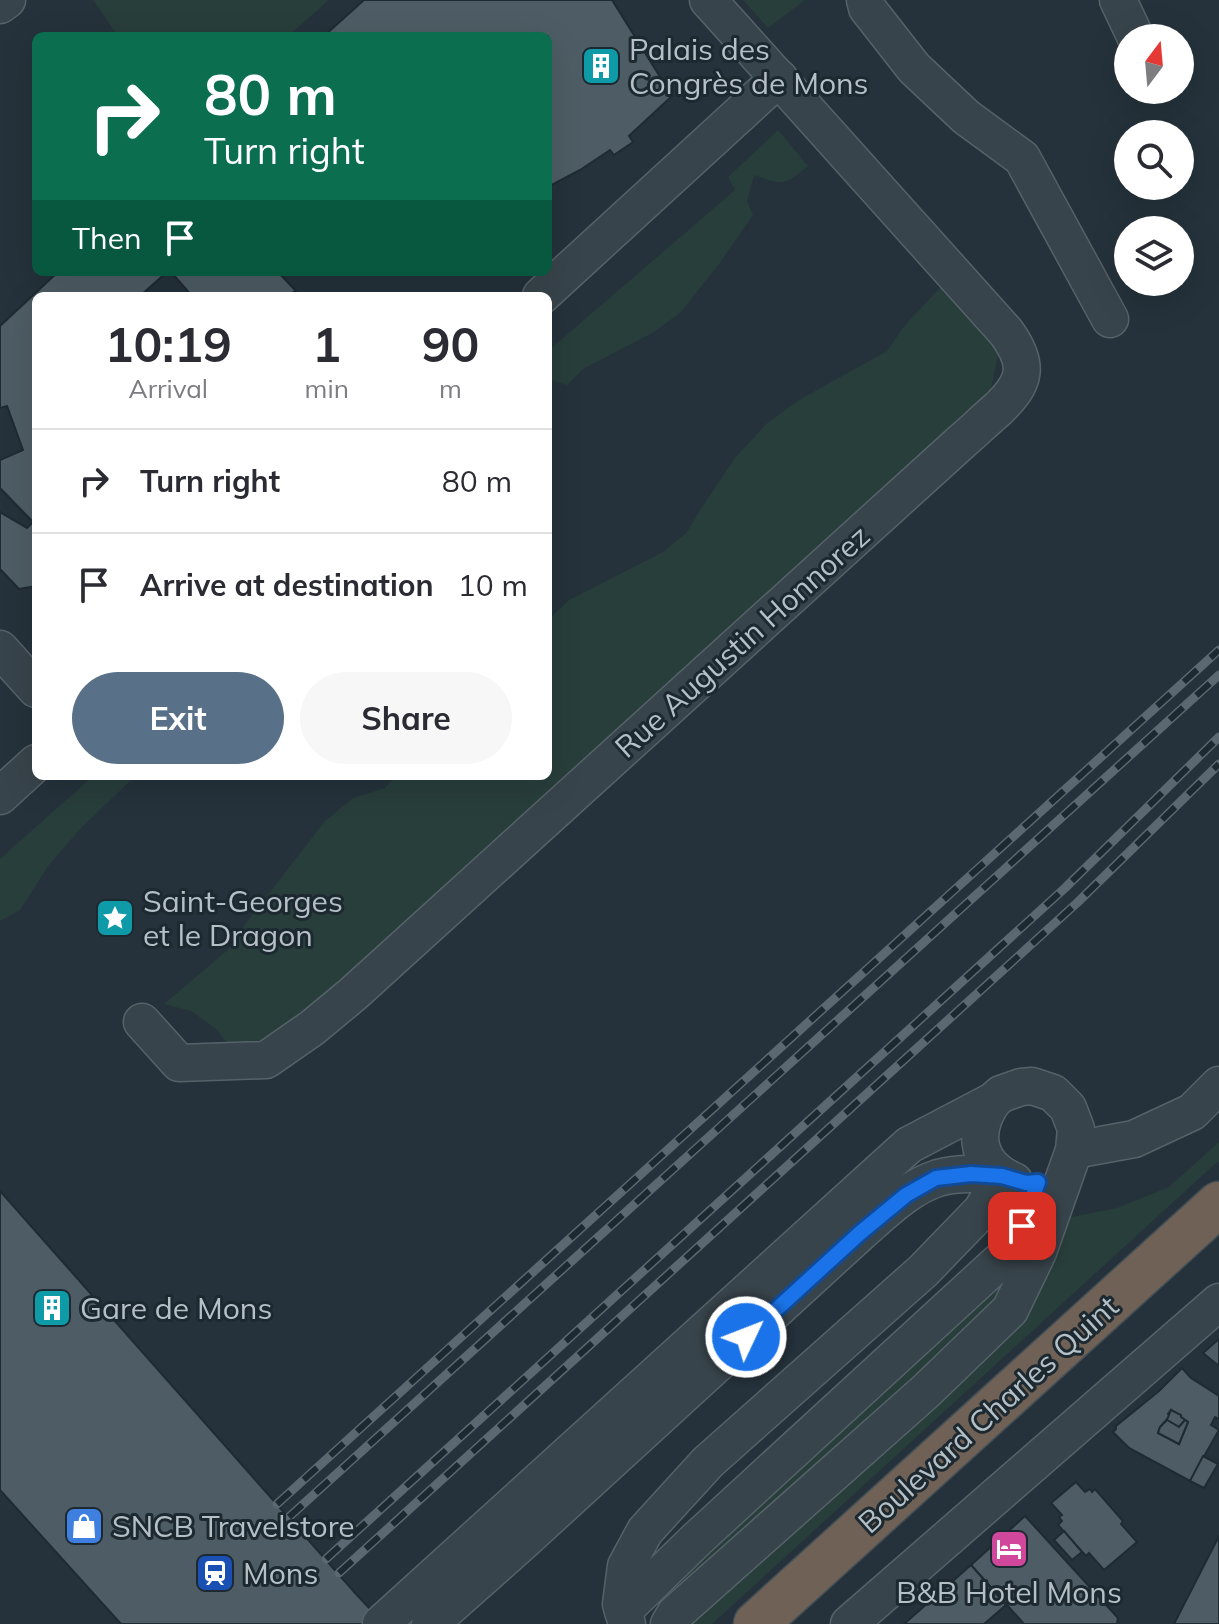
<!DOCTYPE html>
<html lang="en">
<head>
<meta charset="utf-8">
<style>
  body { margin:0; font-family:Mulish,sans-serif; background:#f7f7f7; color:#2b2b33; height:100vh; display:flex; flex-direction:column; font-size:30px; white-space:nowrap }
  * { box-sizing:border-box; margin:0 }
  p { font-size:26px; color:#7c7c81 }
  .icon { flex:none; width:44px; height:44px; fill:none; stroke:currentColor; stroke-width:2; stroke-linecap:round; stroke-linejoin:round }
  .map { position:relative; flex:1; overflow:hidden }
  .drawer { position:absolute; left:32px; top:292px; width:520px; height:488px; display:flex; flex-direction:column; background:#fff; border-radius:12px; box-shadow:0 8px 32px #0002 }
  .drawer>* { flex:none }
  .hud { position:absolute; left:32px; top:32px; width:520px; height:244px; border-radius:12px; box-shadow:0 8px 32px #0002; background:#0b6e4f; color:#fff; overflow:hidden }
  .needle { width:52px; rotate:16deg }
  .controls { position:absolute; left:1114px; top:24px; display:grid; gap:16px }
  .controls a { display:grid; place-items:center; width:80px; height:80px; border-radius:50%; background:#fff; box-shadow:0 8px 32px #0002; font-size:40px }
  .pin { position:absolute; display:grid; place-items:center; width:68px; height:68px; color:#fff; margin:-34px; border-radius:16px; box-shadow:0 4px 12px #0006 }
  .me { position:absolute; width:88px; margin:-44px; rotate:47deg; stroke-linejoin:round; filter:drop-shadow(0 0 6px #0008) }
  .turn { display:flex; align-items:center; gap:28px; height:168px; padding:0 40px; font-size:36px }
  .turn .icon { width:104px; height:104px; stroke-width:2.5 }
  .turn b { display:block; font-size:56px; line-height:68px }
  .then { display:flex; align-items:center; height:76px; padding:0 40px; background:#0003; gap:16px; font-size:30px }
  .eta { display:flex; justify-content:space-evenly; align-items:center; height:136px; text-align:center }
  .eta b { font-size:48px; font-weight:700; line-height:56px }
  .primary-button { display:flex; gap:16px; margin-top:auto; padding:16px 40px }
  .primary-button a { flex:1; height:92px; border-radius:48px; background:#587188; color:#fff; font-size:32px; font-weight:700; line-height:92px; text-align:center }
  .primary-button a+a { background:#f7f7f7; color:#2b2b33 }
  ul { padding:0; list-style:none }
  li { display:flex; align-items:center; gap:24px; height:104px; padding:0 40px; border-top:2px solid #e1e1e2 }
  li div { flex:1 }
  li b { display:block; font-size:30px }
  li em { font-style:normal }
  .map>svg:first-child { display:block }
  .green { fill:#283e3b }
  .building { fill:#4e5d65; stroke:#1f2b32; stroke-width:2; fill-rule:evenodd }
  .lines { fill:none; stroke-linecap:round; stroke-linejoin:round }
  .minor-casing { stroke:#566269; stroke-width:39 }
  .highway-casing { stroke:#434f56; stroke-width:47 }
  .minor { stroke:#38444b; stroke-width:36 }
  .highway { stroke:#706156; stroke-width:44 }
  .rail-casing { stroke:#5b6872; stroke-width:9 }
  .rail { stroke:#1d2930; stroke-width:6; stroke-dasharray:18; stroke-linecap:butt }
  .route-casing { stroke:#114b97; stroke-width:20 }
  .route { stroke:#1a73e8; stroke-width:14 }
  .labels { text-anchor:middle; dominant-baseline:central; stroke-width:6; stroke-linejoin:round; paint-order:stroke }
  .poi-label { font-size:30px; fill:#b4bfc6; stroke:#1d2930; text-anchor:start }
  .street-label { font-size:30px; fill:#b4bfc6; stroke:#1d2930 }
</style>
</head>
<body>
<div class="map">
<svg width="1219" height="1624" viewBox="0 0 1219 1624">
  <rect width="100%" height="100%" fill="#25323b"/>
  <!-- green -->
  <g class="green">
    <path d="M93,0H329L288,36H118Z"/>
    <path d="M743,0H805L768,28Z"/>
    <path d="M778,130L808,166C783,187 783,185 754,175L747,201L753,215L719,264L681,312L654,332L583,369L567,385L548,379V351L735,190L728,177Z"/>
    <path d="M941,287L999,350L991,389L338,985L257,1045L230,1046L216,1029L191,1011L164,1004L229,949L246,923L325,821L353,798L385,788L396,776H548V620L569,600L663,552L687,532L702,507L735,458L766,424L799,400L887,351L905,325Z"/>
    <path d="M93,776H135L80,829L48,866L20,910L0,921V859Z"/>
    <path d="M1219,1142V1162L1216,1163L712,1624H683L1013,1326L1067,1218L1117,1208L1169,1187Z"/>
    <path d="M1002,1278L1006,1285V1293L961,1340L661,1608L665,1591Z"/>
  </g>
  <!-- building -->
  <g class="building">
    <path d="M364,0H612L672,96L629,136L633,142L614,155L610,150L580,170L548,187V36H324Z"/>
    <path d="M58,272H167L140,296H36V586L19,589L0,569V512L27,528L33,522L0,488V460L23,450L7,406L0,408V326Z"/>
    <path d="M171,272H272L274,274L278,272L296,291L286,296H192Z"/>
    <path d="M0,1191L356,1594L384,1624H121L0,1490Z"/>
    <path d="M1219,1339V1366L1203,1353Z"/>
    <path d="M1182,1368L1191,1378L1219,1396V1419L1215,1417L1211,1425L1219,1430L1190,1481L1129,1448L1113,1432L1116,1429V1426L1159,1391ZM1171,1410L1188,1422L1179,1444L1158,1433L1160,1427L1170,1416L1168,1414Z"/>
    <path d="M1171,1410L1181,1415V1417L1185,1420L1179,1427L1167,1420Z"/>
    <path d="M1167,1420L1179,1427L1185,1420L1188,1422L1179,1444L1158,1433L1160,1427Z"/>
    <path d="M1203,1456L1218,1464L1204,1488L1190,1481Z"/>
    <path d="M1076,1482L1085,1492L1090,1489L1092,1492L1095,1489L1123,1521L1121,1524L1137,1542L1104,1570L1089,1553L1086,1556L1058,1525L1062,1521L1059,1517L1062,1515L1051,1503Z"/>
    <path d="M1025,1516L1118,1618L1117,1624H1024L971,1565Z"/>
    <path d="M1064,1531L1082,1552L1072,1560L1054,1540Z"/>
    <path d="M1219,1536V1624H1174Z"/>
    <path d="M971,1565L1006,1605L984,1624H904Z"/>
  </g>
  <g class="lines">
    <defs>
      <g id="minor">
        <path d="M865,0L867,8L914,68L966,117L1022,158L1110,319"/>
        <path d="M1118,0L1136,38"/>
        <path d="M0,5L7,0"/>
        <path d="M541,296L779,78"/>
        <path d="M0,649L36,689"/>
        <path d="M0,796L36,763"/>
        <path d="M142,1022L179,1063L266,1060L312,1028L353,994L960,443C973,432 985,420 998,409C1026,382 1030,365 1006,332L708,0"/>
        <path d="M993,1101C971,1133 977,1166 1014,1181"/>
        <path d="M1074,1150L1134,1139L1192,1112L1219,1085"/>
        <path d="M623,1611L697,1539L1014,1248L1029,1206"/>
        <path d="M381,1624L909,1145L993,1101L1001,1094L1021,1087L1032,1086L1053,1093L1068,1108L1076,1129L1074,1150L1038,1252L1010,1310L926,1391L675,1614L669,1624"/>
        <path d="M430,1624L517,1547L860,1233C883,1213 909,1187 938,1178C959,1172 981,1174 1002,1176"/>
        <path d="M627,1624L621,1604L626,1566L645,1531L708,1462L923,1271L982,1210L1002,1176"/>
        <path d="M849,1624L1219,1302"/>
      </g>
      <path id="highway" d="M756,1624L1219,1204"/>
    </defs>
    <!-- minor casing -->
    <use href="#minor" class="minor-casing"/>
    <!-- highway casing -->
    <use href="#highway" class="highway-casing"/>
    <!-- minor -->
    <use href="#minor" class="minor"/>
    <!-- highway -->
    <use href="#highway" class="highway"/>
    <defs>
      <g id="rail">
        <path d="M277,1504L1219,650"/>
        <path d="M289,1517L1219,675"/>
        <path d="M326,1559L1065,888L1219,737"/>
        <path d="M339,1573L1078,902L1219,764"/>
      </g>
    </defs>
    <!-- rail casing -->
    <use href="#rail" class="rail-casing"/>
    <!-- rail -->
    <use href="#rail" class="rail"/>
  </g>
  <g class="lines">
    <defs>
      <path id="route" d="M746,1337L860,1233L906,1195L936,1178L971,1174L1002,1176L1026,1183L1038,1182L1022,1226"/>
    </defs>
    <!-- route casing -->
    <use href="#route" class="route-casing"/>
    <!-- route -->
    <use href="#route" class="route"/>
  </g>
  <!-- icons -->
  <defs>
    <symbol id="building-square" viewBox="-11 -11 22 22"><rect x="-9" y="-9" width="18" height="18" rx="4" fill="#0f9aa8" stroke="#1d2930"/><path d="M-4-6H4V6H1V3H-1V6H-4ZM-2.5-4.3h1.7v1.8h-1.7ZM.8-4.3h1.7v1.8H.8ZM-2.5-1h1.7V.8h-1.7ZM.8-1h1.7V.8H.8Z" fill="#fff"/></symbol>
    <symbol id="sight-square" viewBox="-11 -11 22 22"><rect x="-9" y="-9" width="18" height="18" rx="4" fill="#0f9aa8" stroke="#1d2930"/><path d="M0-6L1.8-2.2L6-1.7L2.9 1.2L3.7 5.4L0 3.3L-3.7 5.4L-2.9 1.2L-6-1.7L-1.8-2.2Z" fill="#fff"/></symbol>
    <symbol id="shop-square" viewBox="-11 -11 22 22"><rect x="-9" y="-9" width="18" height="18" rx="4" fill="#3f7fe0" stroke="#1d2930"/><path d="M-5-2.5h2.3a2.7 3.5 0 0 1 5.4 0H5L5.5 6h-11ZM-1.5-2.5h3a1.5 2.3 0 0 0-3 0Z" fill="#fff"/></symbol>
    <symbol id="hotel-square" viewBox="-11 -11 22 22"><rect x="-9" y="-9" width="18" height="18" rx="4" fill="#d1479c" stroke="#1d2930"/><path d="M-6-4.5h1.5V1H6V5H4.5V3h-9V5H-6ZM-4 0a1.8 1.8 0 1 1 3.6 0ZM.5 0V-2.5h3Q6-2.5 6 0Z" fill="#fff"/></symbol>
    <symbol id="station-square" viewBox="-11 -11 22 22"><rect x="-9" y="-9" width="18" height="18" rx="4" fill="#1a4fb4" stroke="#1d2930"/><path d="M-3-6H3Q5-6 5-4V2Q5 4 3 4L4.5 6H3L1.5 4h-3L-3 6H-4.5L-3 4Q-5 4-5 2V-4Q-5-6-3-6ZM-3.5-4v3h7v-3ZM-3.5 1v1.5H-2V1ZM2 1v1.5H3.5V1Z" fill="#fff"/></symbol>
  </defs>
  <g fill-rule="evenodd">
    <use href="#building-square" x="579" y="44" width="44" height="44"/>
    <use href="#sight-square" x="93" y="896" width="44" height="44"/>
    <use href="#building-square" x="30" y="1286" width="44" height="44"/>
    <use href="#shop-square" x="62" y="1504" width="44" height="44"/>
    <use href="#hotel-square" x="987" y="1527" width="44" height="44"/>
    <use href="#station-square" x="193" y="1551" width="44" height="44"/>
  </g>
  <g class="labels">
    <!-- poi labels -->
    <g class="poi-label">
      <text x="629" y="49">Palais des<tspan x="629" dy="34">Congrès de Mons</tspan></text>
      <text x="143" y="901">Saint-Georges<tspan x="143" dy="34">et le Dragon</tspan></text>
      <text x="80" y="1308">Gare de Mons</text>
      <text x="112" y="1526">SNCB Travelstore</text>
      <text x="243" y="1573">Mons</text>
      <text x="1009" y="1592" text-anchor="middle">B&amp;B Hotel Mons</text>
    </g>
    <!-- street labels -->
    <g class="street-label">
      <text transform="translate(742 641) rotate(-42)">Rue Augustin Honnorez</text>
      <text transform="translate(988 1414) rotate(-42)">Boulevard Charles Quint</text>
    </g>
  </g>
</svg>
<div class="controls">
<a><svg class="needle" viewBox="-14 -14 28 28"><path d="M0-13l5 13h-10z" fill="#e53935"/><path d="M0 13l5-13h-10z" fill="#7c7c81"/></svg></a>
<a><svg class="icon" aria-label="search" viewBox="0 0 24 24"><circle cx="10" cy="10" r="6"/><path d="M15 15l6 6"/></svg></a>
<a><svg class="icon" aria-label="layers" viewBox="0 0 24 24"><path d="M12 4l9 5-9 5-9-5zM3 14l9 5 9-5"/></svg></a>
</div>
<div class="pin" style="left:1022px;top:1226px;background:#d93025"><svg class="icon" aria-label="arrive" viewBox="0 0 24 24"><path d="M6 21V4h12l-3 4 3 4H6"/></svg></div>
<svg class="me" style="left:746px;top:1337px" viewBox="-20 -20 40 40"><circle r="17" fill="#1a73e8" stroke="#fff" stroke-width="3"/><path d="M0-11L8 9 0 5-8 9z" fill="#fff"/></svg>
<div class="hud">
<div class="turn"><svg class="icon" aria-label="right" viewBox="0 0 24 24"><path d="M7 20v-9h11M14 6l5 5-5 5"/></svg><div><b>80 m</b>Turn right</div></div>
<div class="then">Then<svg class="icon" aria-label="arrive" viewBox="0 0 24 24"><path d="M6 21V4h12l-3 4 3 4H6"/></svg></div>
</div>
<section class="drawer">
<div class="eta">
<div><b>10:19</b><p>Arrival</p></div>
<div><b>1</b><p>min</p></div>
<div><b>90</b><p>m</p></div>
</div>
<ul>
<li><svg class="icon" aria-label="right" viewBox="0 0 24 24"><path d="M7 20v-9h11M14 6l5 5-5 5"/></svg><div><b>Turn right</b></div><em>80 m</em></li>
<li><svg class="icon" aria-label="arrive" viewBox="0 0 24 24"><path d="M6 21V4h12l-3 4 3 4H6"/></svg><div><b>Arrive at destination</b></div><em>10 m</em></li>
</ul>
<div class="primary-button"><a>Exit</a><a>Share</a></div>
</section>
</div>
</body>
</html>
